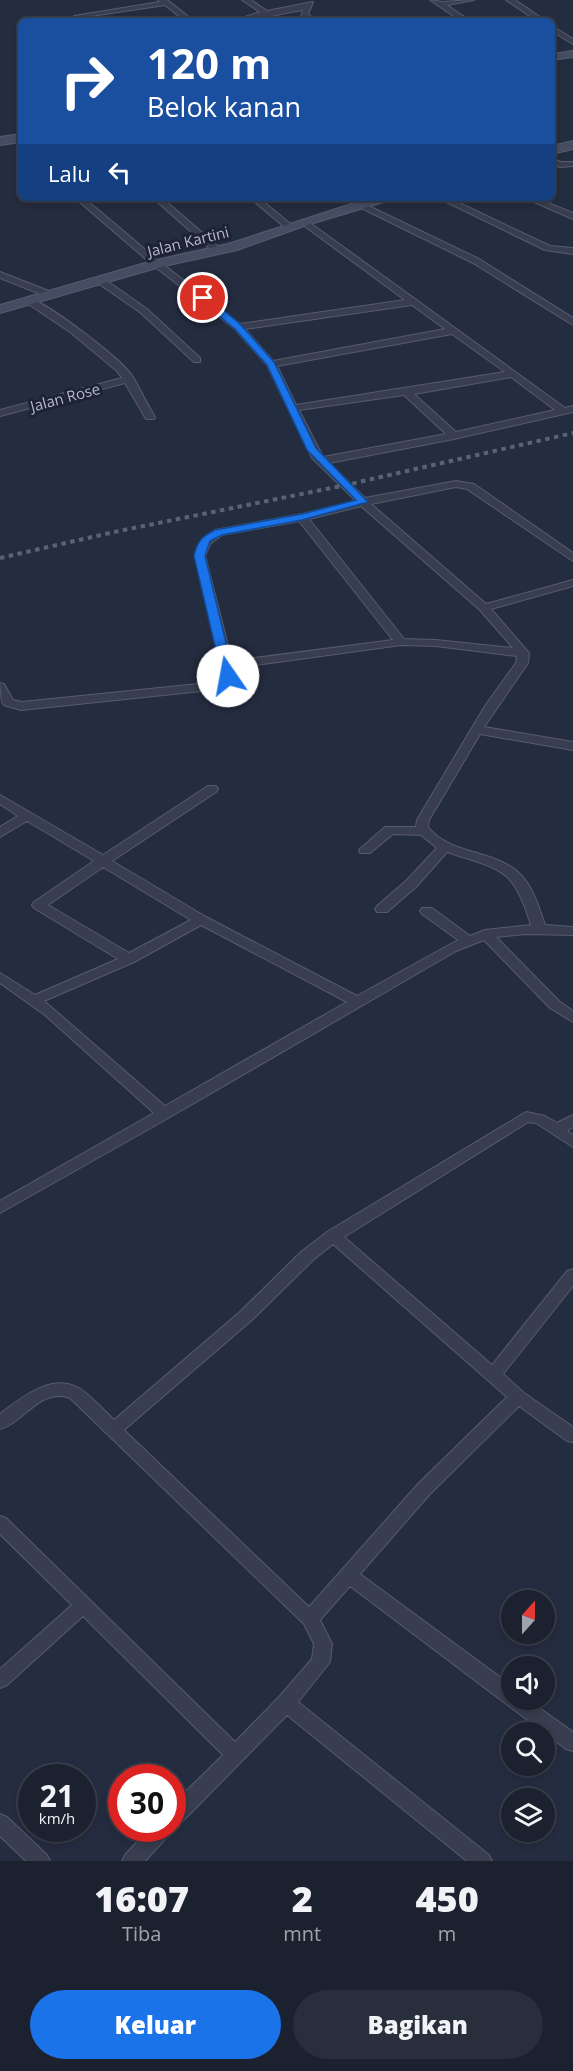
<!DOCTYPE html>
<html lang="id">
<head>
<meta charset="utf-8">
<style>
  body { margin:0; font-family:"Open Sans",sans-serif; background:#282e3b; color:#f1f3f6; height:100vh; display:flex; flex-direction:column; font-size:22px; white-space:nowrap }
  * { box-sizing:border-box; margin:0 }
  p { font-size:20px; color:#a0a3aa }
  .icon { flex:none; width:33px; height:33px; fill:none; stroke:currentColor; stroke-width:2; stroke-linecap:round; stroke-linejoin:round }
  .map { position:relative; height:1861px; overflow:hidden }
  .panel { display:flex; flex-direction:column; background:#1b212f; flex:1 }
  .panel>* { flex:none }
  .banner { position:absolute; left:18px; top:18px; width:537px; height:183px; border-radius:9px; box-shadow:0 3px 9px #0003,0 0 0 2px #393e4b; background:#1a4fa0; color:#fff; overflow:hidden }
  .needle { width:39px; rotate:21deg }
  .tools { position:absolute; left:501px; top:1590px; display:grid; gap:12px }
  .tools a { display:grid; place-items:center; width:54px; height:54px; border-radius:50%; background:#1b212f; box-shadow:0 3px 9px #0003,0 0 0 2px #393e4b; font-size:30px }
  .speed { position:absolute; left:18px; top:1764px; display:flex; gap:12px; font-size:30px; font-weight:700; text-align:center }
  .speed>* { display:grid; place-content:center; width:78px; height:78px; border-radius:50%; background:#1b212f; box-shadow:0 3px 9px #0003,0 0 0 2px #393e4b; line-height:1 }
  .speed small { font-size:15px; font-weight:400 }
  .speed .limit { border:9px solid #d22; background:#fff; color:#111 }
  .pin { position:absolute; display:grid; place-items:center; width:51px; height:51px; color:#fff; margin:-26px; border:3px solid #fff; border-radius:50%; box-shadow:0 2px 6px #0007 }
  .me { position:absolute; width:66px; margin:-33px; rotate:348deg; stroke-linejoin:round; filter:drop-shadow(0 0 4px #0008) }
  .turn { display:flex; align-items:center; gap:21px; height:126px; padding:0 30px; font-size:27px }
  .turn .icon { width:78px; height:78px; stroke-width:2.5 }
  .turn b { display:block; font-size:42px; line-height:51px }
  .then { display:flex; align-items:center; height:57px; padding:0 30px; background:#0003; gap:12px; font-size:22px }
  .eta { display:flex; justify-content:space-evenly; align-items:center; height:102px; text-align:center }
  .eta b { font-size:36px; font-weight:800; line-height:42px }
  .action { display:flex; gap:12px; margin-top:auto; padding:12px 30px }
  .action a { flex:1; height:69px; border-radius:36px; background:#1a73e8; color:#fff; font-size:24px; font-weight:800; line-height:69px; text-align:center }
  .action a+a { background:#282e3b; color:#f1f3f6 }
  .map>svg:first-child { display:block }
  .lines { fill:none; stroke-linecap:round; stroke-linejoin:round }
  .street-casing { stroke:#565c6d; stroke-width:2 }
  .secondary-casing { stroke:#565c6d; stroke-width:2 }
  .street { fill:#383e4f; fill-rule:evenodd }
  .secondary { fill:#464d62; fill-rule:evenodd }
  .rail { stroke:#5a6276; stroke-width:4; stroke-dasharray:4.5 4.5; stroke-linecap:butt }
  .route { fill:#1a73e8; stroke:#114b97; stroke-width:1.5 }
  .labels { text-anchor:middle; dominant-baseline:central; stroke-width:6; stroke-linejoin:round; paint-order:stroke }
  .far-street-label { font-size:15px; fill:#b4baca; stroke:#1d2334 }
</style>
</head>
<body>
<div class="map">
<svg width="573" height="1861" viewBox="0 0 573 1861">
  <rect width="100%" height="100%" fill="#242c3f"/>
  <g class="lines">
    <defs>
      <g id="street">
        <path d="M158,0H167L194,21H185L165,5L78,18L74,16L160,2Z"/>
        <path d="M242,0H251L267,11L313,2L308,14L316,21H307L301,17L303,10C281,13 255,21 233,21L260,12Z"/>
        <path d="M430,0L442,2L474,0L447,5L470,21H461Z"/>
        <path d="M506,0H515L546,21H537Z"/>
        <path d="M552,26L573,39V44L552,31Z"/>
        <path d="M552,159L561,162H573V166L560,167L552,164Z"/>
        <path d="M75,198H84L160,262L240,324L405,300L299,222L306,220L565,408L573,406V412L454,439L329,463L365,498L456,481L474,484L573,553V561L467,489L456,487L371,504L486,604L573,580V586L491,609L529,653L528,663L484,727L573,742V750L480,734L429,820L428,827C451,856 496,849 521,875C534,889 539,908 545,925L573,927V935L526,934L496,937L560,1002L573,1011V1022L550,1008L484,940L456,951L170,1117L0,1213V1201L154,1113L45,1015L0,983V973L35,995L118,959L34,908L32,905L34,902L94,861L27,821L0,837V827L18,816L0,804V795L103,855L208,786H216L218,789L216,792L112,861L206,917L357,996L458,940L422,914L420,911L422,908H432L470,936L485,930L531,925C512,866 503,871 447,852L416,887L387,912H377L375,909L377,906L406,881L437,848L421,835L393,834L370,853H360L359,850L385,827H416L417,820L485,706L516,663L517,656L436,646L401,645L233,668L235,673L230,681L211,690L21,710L4,705L2,702L0,683L4,684L13,700L22,702L208,683L221,677L223,673L195,556L202,539L215,530L302,514L356,501L312,458L267,365L235,329L154,266ZM412,305L445,329L273,361L245,329ZM452,334L505,372L296,405L277,366ZM511,377L555,410L456,432L414,394ZM404,395L446,434L323,457L299,410ZM361,506L480,610L513,648L436,640L404,639L309,519ZM299,521L393,640L232,661L205,556L210,544L222,535ZM103,867L191,920L129,953L48,905ZM201,925L347,1002L165,1106L44,1001L134,962Z"/>
        <path d="M153,198H162L221,249V253H215Z"/>
        <path d="M250,198H259L294,227L287,229Z"/>
        <path d="M341,198H352L479,259L573,318V325L473,263Z"/>
        <path d="M438,198H449L550,246L573,248V254L545,250Z"/>
        <path d="M525,198H536L573,213V219Z"/>
        <path d="M0,272L54,293L56,295L48,297L0,278Z"/>
        <path d="M98,279H104L147,309L200,358V362H194L141,313L98,283Z"/>
        <path d="M30,298C51,306 122,359 133,377C139,388 147,404 155,417L154,419H146L125,383L0,416V410L122,378L117,371L70,332L27,303V299Z"/>
        <path d="M526,1112L545,1116L557,1123L573,1115V1127L567,1131L573,1135V1147L536,1123L528,1122L344,1237L492,1365L567,1271L573,1269V1286L503,1374L524,1393L573,1427V1442L567,1441L519,1406L430,1494L360,1574L512,1686V1700H528L573,1732V1751L566,1749L350,1586L320,1620L332,1644L330,1662L298,1702L489,1855L492,1861H467L287,1715L179,1825L173,1827V1828L170,1834L145,1861H122L125,1855L150,1828H172V1805L223,1755L83,1616L7,1685L0,1688V1669L72,1605L0,1534V1516L6,1518L235,1742L279,1697L312,1659L314,1644L304,1624L70,1398C40,1387 25,1422 0,1429V1414C22,1397 55,1370 83,1391C94,1399 104,1410 114,1420L241,1311L301,1252L327,1232ZM333,1244L507,1397L418,1484L309,1607L124,1430L253,1319L313,1260Z"/>
        <path d="M0,1814L7,1817L47,1855L50,1861H26L0,1836Z"/>
      </g>
      <g id="secondary">
        <path d="M573,51V57L552,60V54Z"/>
        <path d="M21,134V142L0,145V137Z"/>
        <path d="M573,141V149L552,154V146Z"/>
        <path d="M370,198H389L387,201L307,225L237,250L160,267L0,313V305L152,261L228,244Z"/>
      </g>
    </defs>
    <!-- street casing -->
    <use href="#street" class="street-casing"/>
    <!-- secondary casing -->
    <use href="#secondary" class="secondary-casing"/>
    <!-- street -->
    <use href="#street" class="street"/>
    <!-- secondary -->
    <use href="#secondary" class="secondary"/>
    <!-- rail -->
    <path class="rail" d="M0,558L114,532L346,485L573,433"/>
  </g>
  <!-- route -->
  <path class="route" d="M200,296H207L241,325L274,362L316,448L368,502L302,520L222,535L210,541L205,556L234,676L228,680L222,676L194,556C197,541 203,536 215,530L302,514L356,500L307,450L267,365L235,329L200,300Z"/>
  <g class="labels">
    <!-- far-street labels -->
    <g class="far-street-label">
      <text transform="translate(188 241) rotate(-14)">Jalan Kartini</text>
      <text transform="translate(65 397) rotate(-15)">Jalan Rose</text>
    </g>
  </g>
</svg>
<div class="tools">
<a><svg class="needle" viewBox="-14 -14 28 28"><path d="M0-13l5 13h-10z" fill="#e53935"/><path d="M0 13l5-13h-10z" fill="#a0a3aa"/></svg></a>
<a><svg class="icon" aria-label="sound" viewBox="0 0 24 24"><path d="M4 9h4l5-4v14l-5-4H4zM17 9q2 3 0 6"/></svg></a>
<a><svg class="icon" aria-label="search" viewBox="0 0 24 24"><circle cx="10" cy="10" r="6"/><path d="M15 15l6 6"/></svg></a>
<a><svg class="icon" aria-label="layers" viewBox="0 0 24 24"><path d="M12 4l9 5-9 5-9-5zM3 14l9 5 9-5"/></svg></a>
</div>
<div class="speed"><div>21<small>km/h</small></div><div class="limit">30</div></div>
<div class="pin" style="left:203px;top:298px;background:#d93025"><svg class="icon" aria-label="arrive" viewBox="0 0 24 24"><path d="M6 21V4h12l-3 4 3 4H6"/></svg></div>
<svg class="me" style="left:228px;top:676px" viewBox="-20 -20 40 40"><circle r="19" fill="#fff"/><path d="M0-13L10 11 0 6-10 11z" fill="#1a73e8"/></svg>
<div class="banner">
<div class="turn"><svg class="icon" aria-label="right" viewBox="0 0 24 24"><path d="M7 20v-9h11M14 6l5 5-5 5"/></svg><div><b>120 m</b>Belok kanan</div></div>
<div class="then">Lalu<svg class="icon" aria-label="left" viewBox="0 0 24 24"><path d="M17 20v-9H6M10 6l-5 5 5 5"/></svg></div>
</div>
</div>
<section class="panel">
<div class="eta">
<div><b>16:07</b><p>Tiba</p></div>
<div><b>2</b><p>mnt</p></div>
<div><b>450</b><p>m</p></div>
</div>
<div class="action"><a>Keluar</a><a>Bagikan</a></div>
</section>
</body>
</html>
